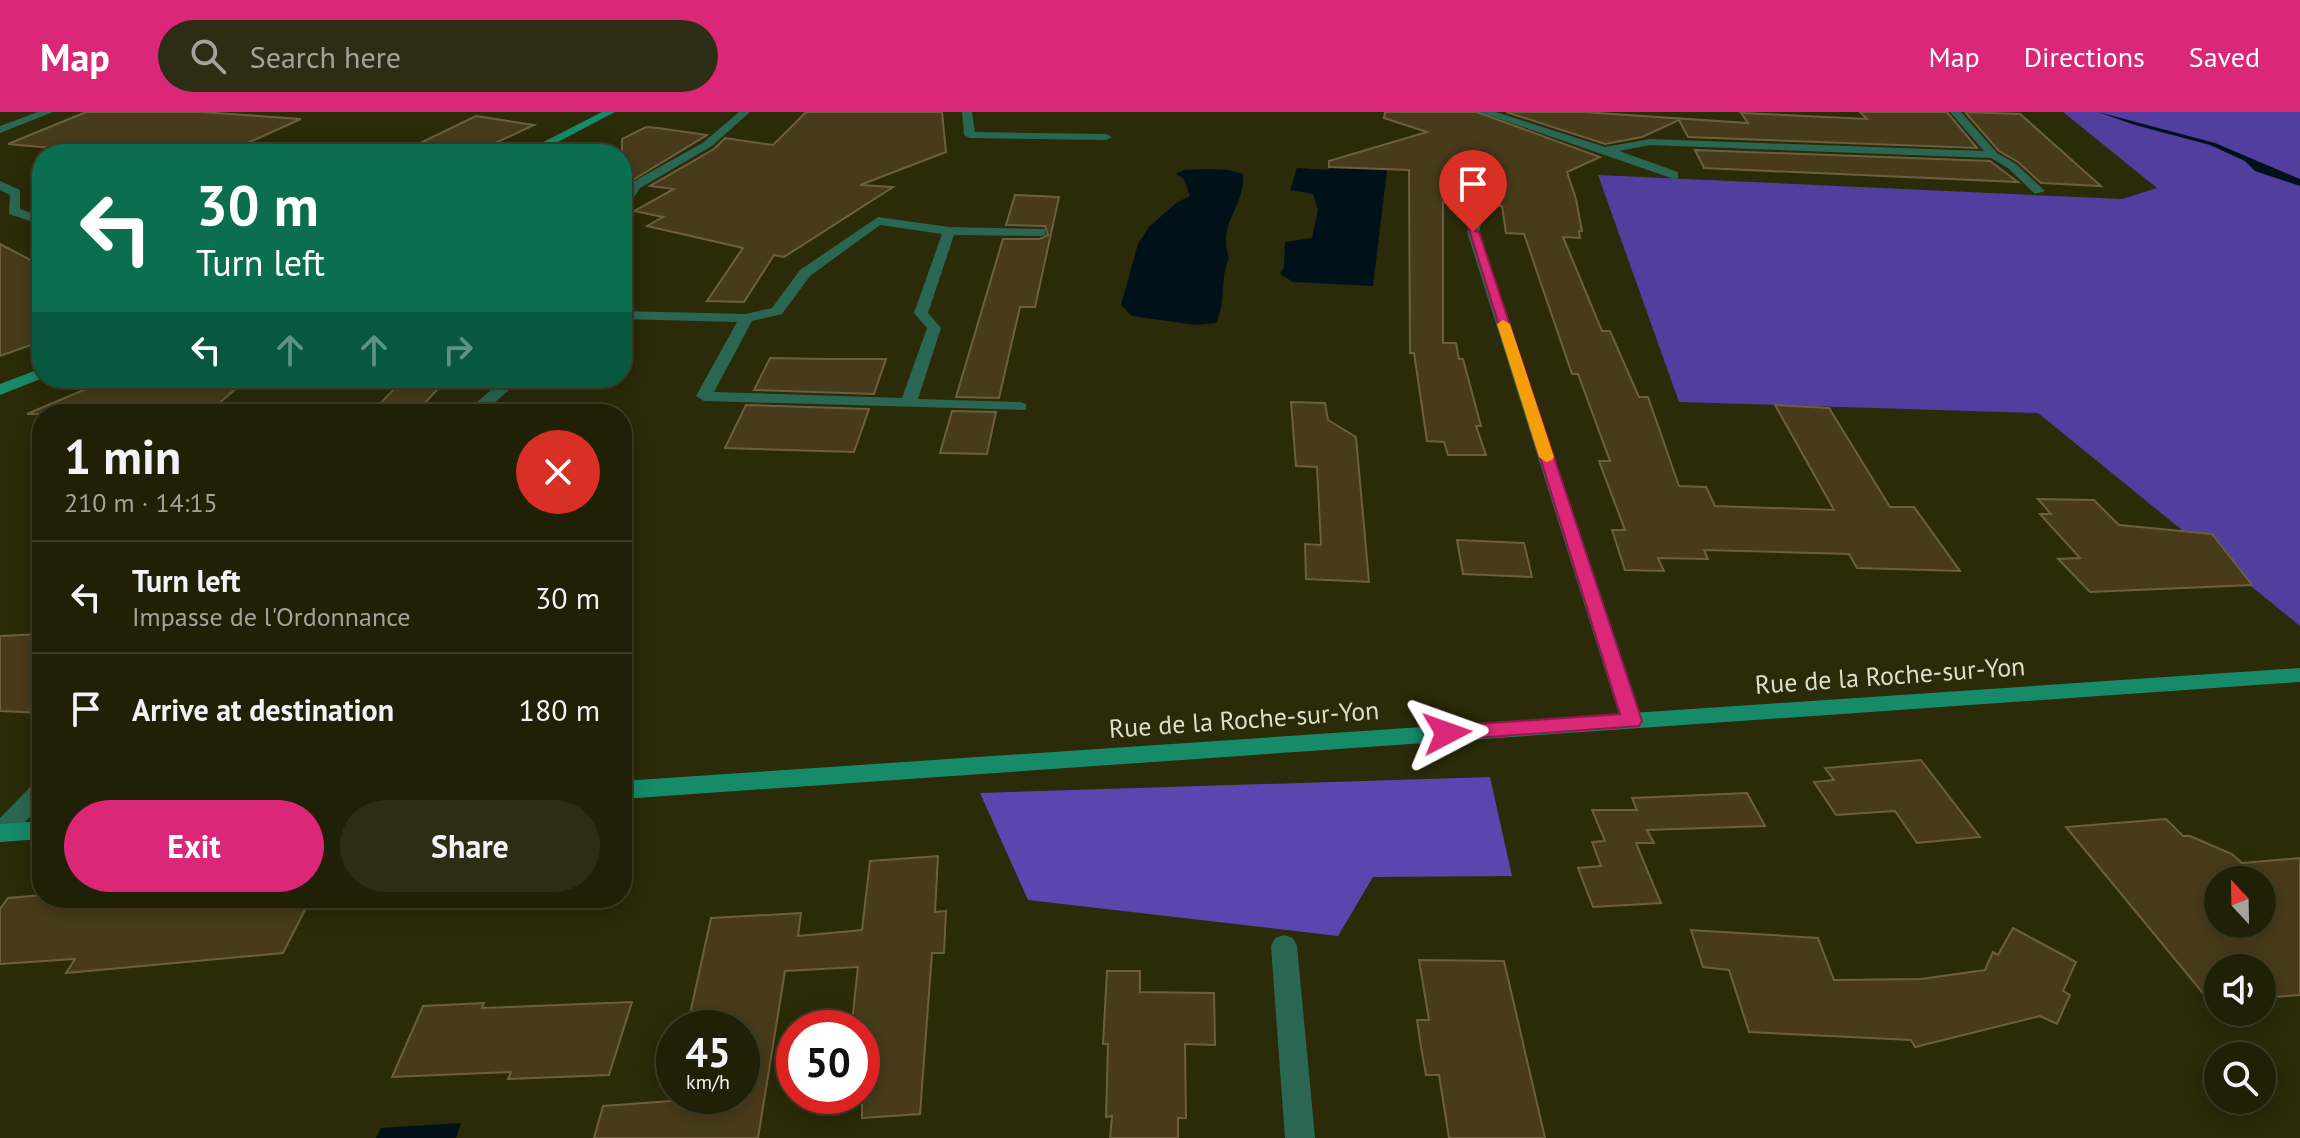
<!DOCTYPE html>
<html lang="en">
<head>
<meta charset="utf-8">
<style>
  body { margin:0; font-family:"PT Sans",sans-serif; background:#2d2d15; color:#f1f3f6; height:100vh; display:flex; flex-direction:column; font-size:30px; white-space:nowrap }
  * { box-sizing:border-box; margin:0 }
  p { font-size:26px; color:#a2a39b }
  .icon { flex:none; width:44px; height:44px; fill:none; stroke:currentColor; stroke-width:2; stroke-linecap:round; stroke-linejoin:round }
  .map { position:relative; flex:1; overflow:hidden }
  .drawer { position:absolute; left:32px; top:292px; width:600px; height:504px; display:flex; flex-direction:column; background:#202007; border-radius:32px; box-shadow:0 4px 20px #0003,0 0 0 2px #3d3e28 }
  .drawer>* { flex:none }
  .banner { position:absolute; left:32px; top:32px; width:600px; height:244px; border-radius:32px; box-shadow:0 4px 20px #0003,0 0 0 2px #3d3e28; background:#0b6e4f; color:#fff; overflow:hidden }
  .needle { width:52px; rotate:338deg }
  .controls { position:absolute; left:2204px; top:754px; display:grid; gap:16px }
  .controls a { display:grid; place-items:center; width:72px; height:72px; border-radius:50%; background:#202007; box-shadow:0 4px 20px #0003,0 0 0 2px #3d3e28; font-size:40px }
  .speed { position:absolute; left:656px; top:898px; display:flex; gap:16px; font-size:40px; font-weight:700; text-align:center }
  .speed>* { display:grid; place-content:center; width:104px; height:104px; border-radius:50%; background:#202007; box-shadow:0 4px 20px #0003,0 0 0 2px #3d3e28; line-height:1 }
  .speed small { font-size:20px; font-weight:400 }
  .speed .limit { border:12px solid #d22; background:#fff; color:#111 }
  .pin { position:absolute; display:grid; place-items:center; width:68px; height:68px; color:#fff; margin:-82px -34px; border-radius:50% 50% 50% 0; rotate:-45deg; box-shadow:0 0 8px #0007 }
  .pin .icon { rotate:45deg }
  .me { position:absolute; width:88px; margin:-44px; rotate:86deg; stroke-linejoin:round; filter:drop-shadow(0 0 6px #0008) }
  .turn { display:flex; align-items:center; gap:28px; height:168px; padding:0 32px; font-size:36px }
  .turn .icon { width:104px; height:104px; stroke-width:2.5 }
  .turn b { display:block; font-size:56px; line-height:68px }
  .lanes { display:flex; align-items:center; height:76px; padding:0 32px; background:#0003; justify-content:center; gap:40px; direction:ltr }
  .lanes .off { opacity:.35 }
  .round { display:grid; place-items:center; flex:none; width:84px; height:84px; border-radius:42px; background:#2d2d15 }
  .overview { display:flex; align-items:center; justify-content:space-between; height:136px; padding:0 32px }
  h1 { font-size:48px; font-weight:700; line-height:60px }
  .cta { display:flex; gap:16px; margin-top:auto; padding:16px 32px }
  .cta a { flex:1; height:92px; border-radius:48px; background:#db2777; color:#fff; font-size:32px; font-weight:700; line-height:92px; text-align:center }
  .cta a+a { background:#2d2d15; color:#f1f3f6 }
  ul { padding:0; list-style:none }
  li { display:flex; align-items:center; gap:24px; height:112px; padding:0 32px; border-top:2px solid #3d3e28 }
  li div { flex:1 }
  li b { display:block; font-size:30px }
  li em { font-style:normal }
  header { display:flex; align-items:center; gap:48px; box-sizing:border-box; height:112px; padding:0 40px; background:#db2777; color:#fff }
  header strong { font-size:38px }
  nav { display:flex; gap:44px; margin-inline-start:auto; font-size:28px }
  .search { width:560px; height:72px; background:#2d2d15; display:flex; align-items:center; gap:20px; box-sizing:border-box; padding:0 28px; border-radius:44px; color:#a2a39b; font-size:30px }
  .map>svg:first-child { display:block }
  .green { fill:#513e9e }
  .forest { fill:#5b46b0 }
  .water { fill:#001119 }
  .building { fill:#483b1b; stroke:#6c5f3f; stroke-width:2; fill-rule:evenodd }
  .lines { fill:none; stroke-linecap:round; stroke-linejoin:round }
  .street { fill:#2a6752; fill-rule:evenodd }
  .secondary { fill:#168a69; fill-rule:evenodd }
  .route { fill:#db2777; stroke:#8e194d; stroke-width:2 }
  .slow { fill:#f59e0b }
  .labels { text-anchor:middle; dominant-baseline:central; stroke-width:6; stroke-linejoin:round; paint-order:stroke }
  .street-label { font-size:26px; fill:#dddecb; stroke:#2b2a09 }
</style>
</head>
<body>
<header>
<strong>Map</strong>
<div class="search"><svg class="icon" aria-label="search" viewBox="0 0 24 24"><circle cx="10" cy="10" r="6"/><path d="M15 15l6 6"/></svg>Search here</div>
<nav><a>Map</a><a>Directions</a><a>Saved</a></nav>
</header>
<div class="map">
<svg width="2300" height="1026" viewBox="0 0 2300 1026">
  <rect width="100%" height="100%" fill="#2b2a09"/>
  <!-- green -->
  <path class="green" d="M2063,0H2300V514L2038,301L1679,290L1598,63L2122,87L2157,76Z"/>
  <!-- forest -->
  <path class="forest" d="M1490,665L1512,764L1373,765L1338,824L1028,788L980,681Z"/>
  <!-- water -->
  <g class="water">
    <path d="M2098,0L2215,31L2300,67V74L2255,59L2245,49L2210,33L2135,13Z"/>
    <path d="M1334,55L1387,58L1373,174L1293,170L1280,162L1284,155L1285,130L1312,126L1318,98L1313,82L1290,78L1297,56L1327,58Z"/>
    <path d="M1204,57L1229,58L1243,62C1246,94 1217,110 1229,146C1219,168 1227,189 1216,211L1196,213L1132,204L1121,193L1138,132L1149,115L1176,91L1190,84L1184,67L1176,62L1184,58Z"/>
    <path d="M461,1011L456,1026H376L381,1016Z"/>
  </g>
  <!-- building -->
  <g class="building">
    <path d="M86,0H201L301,7L223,42H119L8,32Z"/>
    <path d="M806,0H942L946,40L860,73L893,75L784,145L774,143L744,190L707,189L743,136L647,114L663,105L634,99L674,77L650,74L714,37L725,26L773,33Z"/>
    <path d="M1385,0H1477L1600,45L1567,60L1576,87L1582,119H1579L1580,126L1563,125L1602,219H1610L1639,285H1648L1679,374L1706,375L1715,394L1834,398L1775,293L1829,296L1890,395H1914L1960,459L1857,456L1849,442L1704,438L1708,447L1658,446L1664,459L1625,458L1612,418H1625L1599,349H1610L1578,262H1572L1524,122L1506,121L1502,94L1443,90V231H1456L1459,247H1463L1481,314H1476L1486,343H1448L1444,330L1427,329L1414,241H1410L1409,58L1329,55V49L1427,20L1384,6Z"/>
    <path d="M1506,0H1583L1748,11L1741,1L1867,7L1860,0H1947L1977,36L1688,25L1679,8L1642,25L1605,32Z"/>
    <path d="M1965,0L2020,2L2101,74L2041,71L2018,50L1999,39Z"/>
    <path d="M476,4L534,13L476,40L422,30Z"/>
    <path d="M646,15L658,16L707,23L628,71L622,70V27Z"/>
    <path d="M1695,38L1990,49L2018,70L1704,56Z"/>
    <path d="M1015,83L1059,85L1035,195H1020L999,286L956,285L1003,127H1040L1048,123L1045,114L1006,113Z"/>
    <path d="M0,132L42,154V229L0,244Z"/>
    <path d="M770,246L827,247H886L874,282L754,278Z"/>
    <path d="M112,266H248L207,302H27Z"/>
    <path d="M402,269H445L415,302H370Z"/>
    <path d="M1291,290L1325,291L1328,308L1356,325L1369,470L1306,467L1305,432L1321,433L1317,355L1296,354Z"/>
    <path d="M746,293L869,297L854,340L725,336Z"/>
    <path d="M952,299L996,300L987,342L940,341Z"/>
    <path d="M2038,387L2094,388L2119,413L2212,422L2252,473L2090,480L2058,447L2080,446L2040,402H2051Z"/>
    <path d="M1457,428L1524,431L1532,465L1463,462Z"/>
    <path d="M42,522V601L0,599V524Z"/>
    <path d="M1921,648L1980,725L1917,731L1895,699L1836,703L1814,670L1834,668L1825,656Z"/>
    <path d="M1747,681L1765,714L1647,718L1654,731H1636L1661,791L1593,795L1578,756L1601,754L1592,730L1605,729L1592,698H1637L1632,686Z"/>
    <path d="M2166,707L2183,724H2190L2232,742L2242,751L2300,746V883L2262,886V856H2218V890L2211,891L2066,715ZM2218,768H2262V812H2218Z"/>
    <path d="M938,744L935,800L946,799L944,841H932L920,1002L862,1006V909L852,910L858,855L785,859L758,1026H594L603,994L671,989L672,984H742V916H687L711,806L801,801L798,824L862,818L870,749Z"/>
    <path d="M42,783V786H311L283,841L66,861L75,847L0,852V797L8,786Z"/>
    <path d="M2013,816L2076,850L2063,879L2070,883L2057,912L2040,904L1915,935L1911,928L1749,920L1729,858L1703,855L1691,818L1818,826L1834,868L1921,867L1985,858L1993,840L1998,843Z"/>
    <path d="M1419,848L1504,849L1545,1026H1449L1439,963H1426L1421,935L1417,908H1429Z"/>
    <path d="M1107,859H1140V880L1214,881L1215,933L1185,932L1186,1006H1178V1026H1110L1112,1004L1106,1005L1108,932H1103Z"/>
    <path d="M632,890L609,963L508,967L511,960L392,965L423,894L484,891L482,896Z"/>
  </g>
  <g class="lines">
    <!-- street -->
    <g class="street">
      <path d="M38,0H53L0,21V14Z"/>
      <path d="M739,0H750L712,34L640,76L626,98L622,99V85L631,71L704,30Z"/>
      <path d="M962,0H972L975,20L1106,22L1112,25L1106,28L970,26L964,23Z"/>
      <path d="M1480,0H1496L1605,35L1650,27L1984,39L1950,0H1961L1997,41L2016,52L2045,79L2035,82L2008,56L1991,46L1650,33L1619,39L1678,60V66L1674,67Z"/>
      <path d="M0,69L20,78V97L42,105V113L9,102L10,83L0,78Z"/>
      <path d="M1473,103L1483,106L1479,120L1643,609L1640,614H1624L1621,609L1467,120Z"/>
      <path d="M878,105L949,115L1045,117V123L1040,124L954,123L928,201L941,216L918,287L1020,290L1026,292V298L704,289L696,284L737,210L622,207V199L746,202L772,196L800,158ZM880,113L942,122L914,201L927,216L902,286L714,280L752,209L782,202L810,164Z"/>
      <path d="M505,266H523L481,302H463Z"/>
      <path d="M42,668V692L8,728L0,730V706L34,671Z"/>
      <path d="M1284,823L1293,826L1297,834L1315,1026H1285L1271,834L1275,826Z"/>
    </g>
    <!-- secondary -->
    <g class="secondary">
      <path d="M602,0H615L535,42H520Z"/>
      <path d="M42,256L43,266L0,283V272Z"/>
      <path d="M2300,556V570L622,687V669Z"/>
      <path d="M42,709V727L0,730V712Z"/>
    </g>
  </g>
  <!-- route -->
  <path class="route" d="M1469,117L1479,120L1642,609L1639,614L1447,628L1440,626L1437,621L1440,616L1447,614L1620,602Z"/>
  <!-- slow -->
  <path class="slow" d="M1503,208L1510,212L1554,345L1552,348L1546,350L1539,345L1497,212Z"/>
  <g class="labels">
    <!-- street labels -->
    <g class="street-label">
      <text transform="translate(1890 563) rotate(-4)">Rue de la Roche-sur-Yon</text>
      <text transform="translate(1244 607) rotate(-4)">Rue de la Roche-sur-Yon</text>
    </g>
  </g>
</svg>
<div class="controls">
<a><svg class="needle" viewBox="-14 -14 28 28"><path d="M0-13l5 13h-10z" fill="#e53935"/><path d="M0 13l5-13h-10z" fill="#a2a39b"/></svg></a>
<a><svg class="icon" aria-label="sound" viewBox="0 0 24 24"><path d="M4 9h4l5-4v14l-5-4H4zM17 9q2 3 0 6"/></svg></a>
<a><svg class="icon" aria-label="search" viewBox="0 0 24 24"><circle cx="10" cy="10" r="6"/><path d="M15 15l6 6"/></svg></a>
</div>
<div class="speed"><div>45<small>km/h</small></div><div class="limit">50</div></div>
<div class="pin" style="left:1473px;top:120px;background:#d93025"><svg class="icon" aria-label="arrive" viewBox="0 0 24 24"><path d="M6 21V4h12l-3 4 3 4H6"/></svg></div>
<svg class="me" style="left:1447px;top:621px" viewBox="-20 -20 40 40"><path d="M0-17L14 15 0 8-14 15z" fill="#db2777" stroke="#fff" stroke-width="4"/></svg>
<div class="banner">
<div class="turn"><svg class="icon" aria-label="left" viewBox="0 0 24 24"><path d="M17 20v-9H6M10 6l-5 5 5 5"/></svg><div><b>30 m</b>Turn left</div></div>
<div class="lanes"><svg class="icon" aria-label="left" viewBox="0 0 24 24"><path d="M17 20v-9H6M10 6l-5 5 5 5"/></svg><svg class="icon off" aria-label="ahead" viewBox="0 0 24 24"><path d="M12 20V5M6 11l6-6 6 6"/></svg><svg class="icon off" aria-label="ahead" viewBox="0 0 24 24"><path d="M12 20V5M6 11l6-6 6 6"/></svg><svg class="icon off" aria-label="right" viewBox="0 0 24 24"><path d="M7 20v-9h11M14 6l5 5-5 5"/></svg></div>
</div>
<section class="drawer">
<div class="overview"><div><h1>1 min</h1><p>210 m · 14:15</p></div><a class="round" style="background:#d93025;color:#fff"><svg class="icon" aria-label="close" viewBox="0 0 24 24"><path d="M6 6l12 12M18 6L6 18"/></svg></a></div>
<ul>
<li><svg class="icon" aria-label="left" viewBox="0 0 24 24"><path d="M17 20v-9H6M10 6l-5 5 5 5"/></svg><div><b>Turn left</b><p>Impasse de l'Ordonnance</p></div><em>30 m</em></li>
<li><svg class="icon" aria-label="arrive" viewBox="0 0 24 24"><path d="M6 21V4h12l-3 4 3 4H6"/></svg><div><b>Arrive at destination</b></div><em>180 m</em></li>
</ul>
<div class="cta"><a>Exit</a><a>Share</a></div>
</section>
</div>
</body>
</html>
